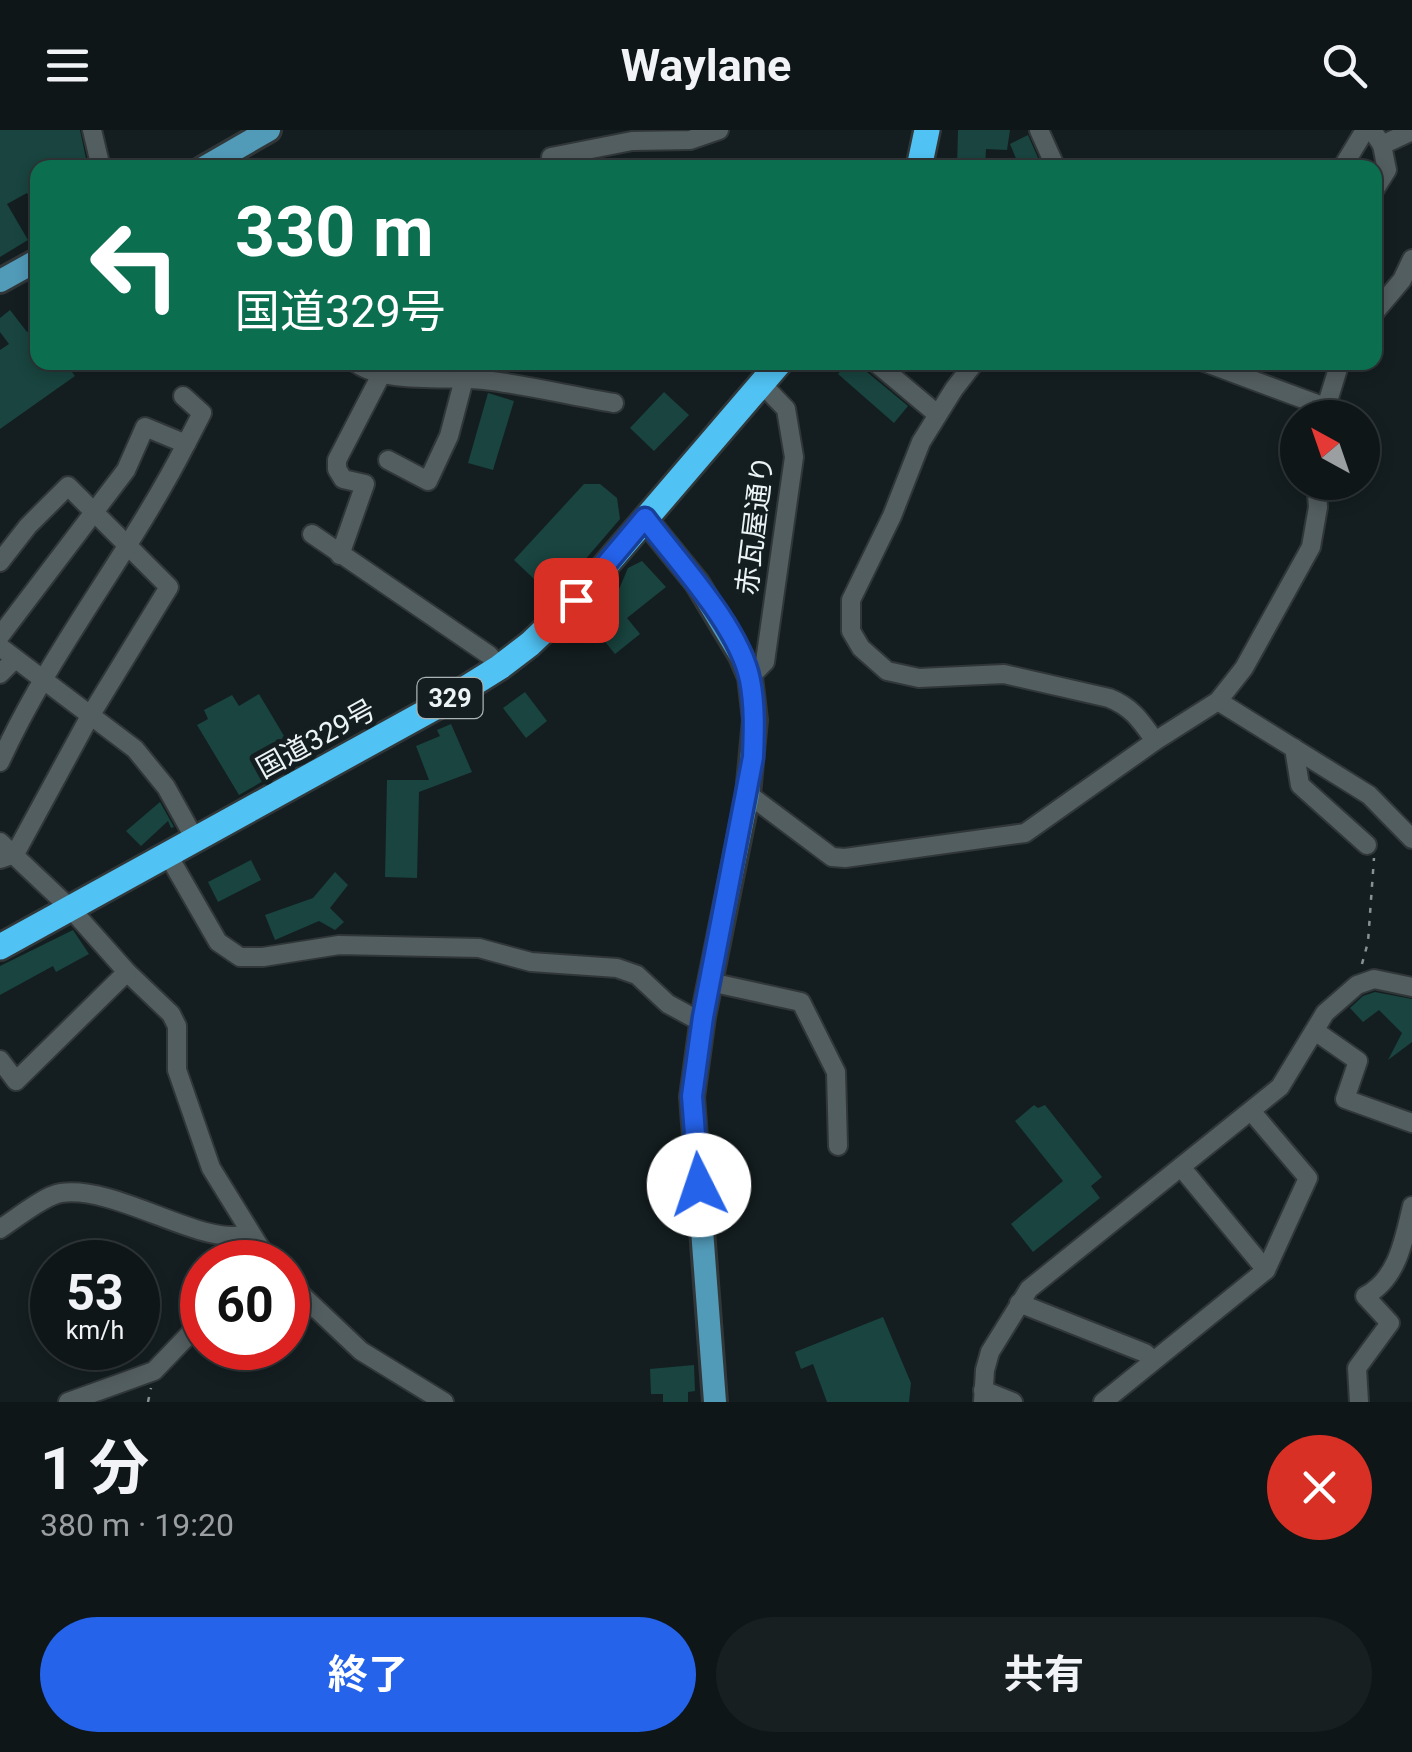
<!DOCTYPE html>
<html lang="ja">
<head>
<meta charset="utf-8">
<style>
  body { margin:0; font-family:Roboto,"Noto Sans JP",sans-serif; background:#181f21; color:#f1f3f6; height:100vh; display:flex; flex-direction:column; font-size:38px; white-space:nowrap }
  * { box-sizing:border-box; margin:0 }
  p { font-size:32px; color:#9b9fa2 }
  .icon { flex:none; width:55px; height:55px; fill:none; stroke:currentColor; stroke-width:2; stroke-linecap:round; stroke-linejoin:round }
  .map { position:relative; height:1272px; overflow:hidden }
  .sheet { display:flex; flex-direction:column; background:#0f1618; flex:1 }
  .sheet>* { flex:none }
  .banner { position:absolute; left:30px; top:30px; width:1352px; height:210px; border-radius:20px; box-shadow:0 5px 15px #0003,0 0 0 2px #2f3537; background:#0b6e4f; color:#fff; overflow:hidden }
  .needle { width:65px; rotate:320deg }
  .controls { position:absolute; left:1280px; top:270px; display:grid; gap:20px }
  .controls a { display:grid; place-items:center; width:100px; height:100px; border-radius:50%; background:#0f1618; box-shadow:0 5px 15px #0003,0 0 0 2px #2f3537; font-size:50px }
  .speed { position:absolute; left:30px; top:1110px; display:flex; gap:20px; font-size:50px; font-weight:700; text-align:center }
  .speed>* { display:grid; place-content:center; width:130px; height:130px; border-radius:50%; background:#0f1618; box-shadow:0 5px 15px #0003,0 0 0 2px #2f3537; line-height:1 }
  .speed small { font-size:25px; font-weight:400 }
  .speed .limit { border:15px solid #d22; background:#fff; color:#111 }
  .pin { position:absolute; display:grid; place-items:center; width:85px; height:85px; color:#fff; margin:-42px; border-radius:20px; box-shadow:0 5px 15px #0006 }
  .me { position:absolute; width:110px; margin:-55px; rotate:356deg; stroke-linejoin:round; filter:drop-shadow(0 0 8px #0008) }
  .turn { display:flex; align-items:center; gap:35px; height:210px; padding:0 40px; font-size:45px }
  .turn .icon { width:130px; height:130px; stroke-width:2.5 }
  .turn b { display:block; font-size:70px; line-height:85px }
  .round { display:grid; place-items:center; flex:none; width:105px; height:105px; border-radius:52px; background:#181f21 }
  .headline { display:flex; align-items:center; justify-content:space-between; height:170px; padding:0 40px }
  h1 { font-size:60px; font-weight:700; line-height:75px }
  .action { display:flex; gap:20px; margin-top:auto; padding:20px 40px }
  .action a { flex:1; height:115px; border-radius:60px; background:#2563eb; color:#fff; font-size:40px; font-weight:700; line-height:115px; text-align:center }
  .action a+a { background:#181f21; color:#f1f3f6 }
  header { display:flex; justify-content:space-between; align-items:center; height:130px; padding:0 40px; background:#0f1618; font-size:45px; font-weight:700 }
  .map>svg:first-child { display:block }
  .building { fill:#19443f }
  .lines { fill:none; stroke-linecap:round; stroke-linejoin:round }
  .minor-casing { stroke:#313739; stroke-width:22 }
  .major-casing { stroke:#313739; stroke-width:28 }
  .highway-casing { stroke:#313739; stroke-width:30 }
  .path { stroke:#889092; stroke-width:2.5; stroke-dasharray:5 8; stroke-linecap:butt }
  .minor { stroke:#535e60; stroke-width:18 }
  .major { stroke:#519ab8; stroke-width:22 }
  .highway { stroke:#50c2f3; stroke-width:25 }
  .route-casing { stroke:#184099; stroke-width:25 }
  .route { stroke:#2563eb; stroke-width:18 }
  .labels { text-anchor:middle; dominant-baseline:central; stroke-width:10; stroke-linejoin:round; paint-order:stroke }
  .shield { fill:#141e20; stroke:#abb3b4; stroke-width:2.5 }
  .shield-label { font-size:25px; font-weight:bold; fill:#ecf3f4 }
  .street-label { font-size:28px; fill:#ecf3f4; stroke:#141e20 }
</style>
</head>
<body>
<header><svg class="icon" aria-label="menu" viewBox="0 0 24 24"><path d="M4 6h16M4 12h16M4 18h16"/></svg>Waylane<svg class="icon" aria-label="search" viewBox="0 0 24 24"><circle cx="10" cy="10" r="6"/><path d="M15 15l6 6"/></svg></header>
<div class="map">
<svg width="1412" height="1272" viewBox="0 0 1412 1272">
  <rect width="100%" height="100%" fill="#141e20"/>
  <!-- building -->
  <g class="building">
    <path d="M0,0H80L88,38H38V80L27,63L7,74L28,110L0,127Z"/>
    <path d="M958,0H1010L1007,20L986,19L985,38H957Z"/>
    <path d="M1028,5L1039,30L1020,38L1010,14Z"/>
    <path d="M10,180L27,202L38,195V232H64L75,246L0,299V220L9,214L0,202V188Z"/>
    <path d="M848,232H863L867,242L908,276L894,293L838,244Z"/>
    <path d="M664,262L689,285L654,321L630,298Z"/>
    <path d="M488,263L514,271L493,340L468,333Z"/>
    <path d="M584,354H600L617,368L620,389L553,467L514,430Z"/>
    <path d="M642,431L666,457L627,488L640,504L615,524L585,487L619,459L628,438Z"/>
    <path d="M525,562L547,591L526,608L503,578Z"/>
    <path d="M259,564L296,626L286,631L289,636L239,665L197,595L208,589L204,580L232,565L239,576Z"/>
    <path d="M451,594L472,642L419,662L417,748L385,747L387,650H429L416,616L440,606L437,600Z"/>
    <path d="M160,672L174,697L171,698L168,691L141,716L126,701Z"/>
    <path d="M251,730L261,750L218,772L208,752Z"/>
    <path d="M335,742L348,755L330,778L344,792L335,800L319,791L275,810L265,785L313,768Z"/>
    <path d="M73,800L89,824L56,842L53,836L0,865V836Z"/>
    <path d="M1375,862L1412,869V912L1388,930L1402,903L1379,880L1363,892L1350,878L1363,866Z"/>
    <path d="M1034,975L1038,978L1045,975L1102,1047L1091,1056L1100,1068L1033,1122L1011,1094L1063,1051L1015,991Z"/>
    <path d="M883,1187L911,1253L909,1272H827L813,1234L801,1239L795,1222Z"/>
    <path d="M694,1235L695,1261L688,1262V1272H663V1264H651L650,1239Z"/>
  </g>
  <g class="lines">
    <defs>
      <g id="minor">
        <path d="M92,0L101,38"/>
        <path d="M1039,0L1056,38"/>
        <path d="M1372,0L1382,15L1387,40L1375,59"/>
        <path d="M1382,15L1412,1"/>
        <path d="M551,27L632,11L690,10L719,0"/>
        <path d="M1342,38L1365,0"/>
        <path d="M1375,182L1402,150L1412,129"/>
        <path d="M355,232C380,254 451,246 484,250C528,255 571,266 614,273"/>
        <path d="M875,232L937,284"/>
        <path d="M975,232L954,259L921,312L892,386L851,470V501L861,518L887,541L919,548L1004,544L1109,568C1132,577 1141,591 1155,611"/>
        <path d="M1204,232L1325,277"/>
        <path d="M183,266L202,283L186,314"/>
        <path d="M1323,287L1340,232"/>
        <path d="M388,330L428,351L449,306L464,249"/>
        <path d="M312,404L489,525L500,537"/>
        <path d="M340,425L365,354L343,349L337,339V330L382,243"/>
        <path d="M0,432L28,396L68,356L169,457L90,586L15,724L0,729"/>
        <path d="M0,506L126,340L145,297L186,314C130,424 51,520 0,632"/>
        <path d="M0,517L135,619L166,657L196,711"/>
        <path d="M0,544L14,530"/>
        <path d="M750,547L765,532L794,327L786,279L762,254"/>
        <path d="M1218,571L1369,665L1412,709"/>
        <path d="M1294,618L1300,655L1367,715"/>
        <path d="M748,664L832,727L845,728L1025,703L1155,611L1218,571L1244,538L1311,417L1318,377L1316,352"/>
        <path d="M0,712L71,779L127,842L171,884L177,896V940L211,1038L269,1132"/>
        <path d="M168,725L218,812L240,827H263L339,815L479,818L531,832L617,838L637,845L668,874L692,887H703"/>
        <path d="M710,852L801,872L836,942L838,1016"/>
        <path d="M1315,901L1358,931L1345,969L1412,993"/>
        <path d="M0,930L16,951L127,842"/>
        <path d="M1181,1037L1266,1140"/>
        <path d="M0,1099C15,1089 45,1065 61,1063C119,1055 207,1121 250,1103"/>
        <path d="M288,1152L361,1221L444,1272"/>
        <path d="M1019,1173L1145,1223L1153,1230"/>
        <path d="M983,1260L1013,1272"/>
        <path d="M68,1272L154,1241L202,1191"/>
        <path d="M983,1272L985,1240L990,1222L1029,1159L1280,957L1325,883L1357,855L1374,849L1412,857"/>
        <path d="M1103,1272L1266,1140L1308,1048L1251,981"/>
        <path d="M1359,1272L1357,1238L1390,1193L1365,1166C1398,1149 1404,1109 1412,1076"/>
      </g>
      <g id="major">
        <path d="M203,38L269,0"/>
        <path d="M0,151L38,130"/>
        <path d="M645,389L697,453L741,526L750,547L755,590L748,664L703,887L692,967L715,1272"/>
      </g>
      <g id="highway">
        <path d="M919,38L927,0"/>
        <path d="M0,817L439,575L500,537L530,514L576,470L780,232"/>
      </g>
    </defs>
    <!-- minor casing -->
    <use href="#minor" class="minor-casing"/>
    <!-- major casing -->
    <use href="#major" class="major-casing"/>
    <!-- highway casing -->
    <use href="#highway" class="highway-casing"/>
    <!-- path -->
    <g class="path">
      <path d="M1362,834L1368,812L1374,728"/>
      <path d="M148,1272L151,1258"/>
    </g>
    <!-- minor -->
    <use href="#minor" class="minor"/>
    <!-- major -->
    <use href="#major" class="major"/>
    <!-- highway -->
    <use href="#highway" class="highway"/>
  </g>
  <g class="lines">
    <defs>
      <path id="route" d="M576,470L645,388C678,432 739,496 750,550C755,576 754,601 753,627L703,887L692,966L699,1055"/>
    </defs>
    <!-- route casing -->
    <use href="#route" class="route-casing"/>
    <!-- route -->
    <use href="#route" class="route"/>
  </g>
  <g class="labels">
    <!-- shield labels -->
    <rect class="shield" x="417.5" y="548" width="65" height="40" rx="8"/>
    <g class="shield-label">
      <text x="450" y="568">329</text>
    </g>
    <!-- street labels -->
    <g class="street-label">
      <text transform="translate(755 395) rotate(-83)">赤瓦屋通り</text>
      <text transform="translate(316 609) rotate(-29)">国道329号</text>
    </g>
  </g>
</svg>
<div class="controls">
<a><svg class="needle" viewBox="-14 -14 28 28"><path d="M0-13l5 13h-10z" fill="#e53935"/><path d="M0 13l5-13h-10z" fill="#9b9fa2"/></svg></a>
</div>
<div class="speed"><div>53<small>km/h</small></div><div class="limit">60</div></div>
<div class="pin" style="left:576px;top:470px;background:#d93025"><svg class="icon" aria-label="arrive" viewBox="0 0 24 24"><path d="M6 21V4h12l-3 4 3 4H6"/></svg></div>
<svg class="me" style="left:699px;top:1055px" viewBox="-20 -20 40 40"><circle r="19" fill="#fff"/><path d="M0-13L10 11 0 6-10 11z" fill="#2563eb"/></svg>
<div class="banner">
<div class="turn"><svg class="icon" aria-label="left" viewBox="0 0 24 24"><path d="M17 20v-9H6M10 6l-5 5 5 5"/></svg><div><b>330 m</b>国道329号</div></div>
</div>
</div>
<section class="sheet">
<div class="headline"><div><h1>1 分</h1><p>380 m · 19:20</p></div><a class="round" style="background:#d93025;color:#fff"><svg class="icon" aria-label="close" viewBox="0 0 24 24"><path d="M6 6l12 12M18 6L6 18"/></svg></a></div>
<div class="action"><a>終了</a><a>共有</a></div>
</section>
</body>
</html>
